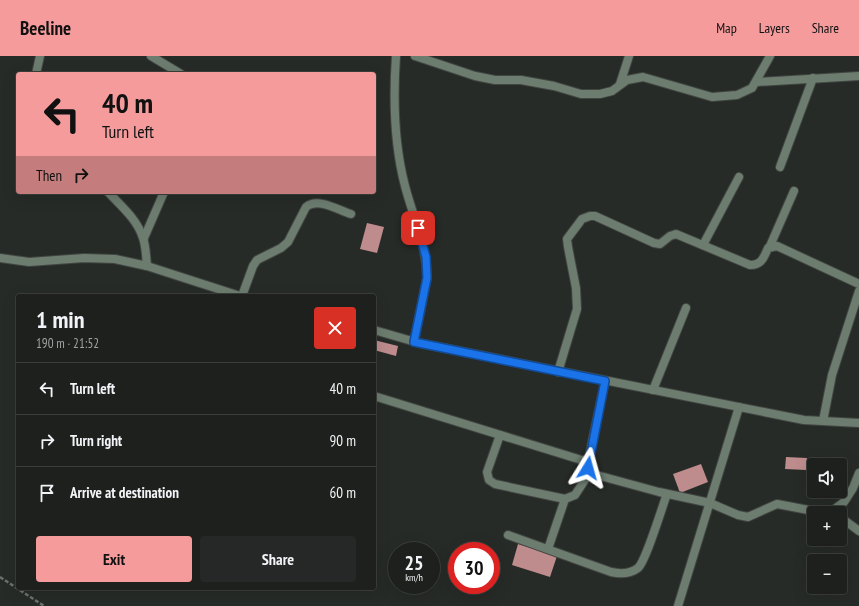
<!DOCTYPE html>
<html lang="en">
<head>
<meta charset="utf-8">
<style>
  body { margin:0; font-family:"PT Sans Narrow",sans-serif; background:#252826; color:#f1f3f6; height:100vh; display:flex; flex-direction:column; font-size:15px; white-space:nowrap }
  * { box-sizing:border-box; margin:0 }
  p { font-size:13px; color:#a0a3a4 }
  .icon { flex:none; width:22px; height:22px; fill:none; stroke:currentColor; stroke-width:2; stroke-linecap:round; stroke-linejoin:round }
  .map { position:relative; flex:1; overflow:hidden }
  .drawer { position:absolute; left:16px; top:238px; width:360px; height:296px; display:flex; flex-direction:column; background:#1d201d; border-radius:4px; box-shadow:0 4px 16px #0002,0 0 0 1px #3b3e3b }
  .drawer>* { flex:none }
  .hud { position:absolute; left:16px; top:16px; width:360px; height:122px; border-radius:4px; box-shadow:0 4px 16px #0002,0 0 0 1px #3b3e3b; background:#f59b9c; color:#111; overflow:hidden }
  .controls { position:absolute; left:807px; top:402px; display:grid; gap:8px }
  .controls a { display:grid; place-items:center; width:40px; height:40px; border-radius:4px; background:#1d201d; box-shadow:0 4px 16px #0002,0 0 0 1px #3b3e3b; font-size:20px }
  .speed { position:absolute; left:388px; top:486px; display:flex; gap:8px; font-size:20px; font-weight:700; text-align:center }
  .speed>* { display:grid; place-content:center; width:52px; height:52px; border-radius:50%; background:#1d201d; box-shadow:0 4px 16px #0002,0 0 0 1px #3b3e3b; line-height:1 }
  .speed small { font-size:10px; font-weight:400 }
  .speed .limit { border:6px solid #d22; background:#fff; color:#111 }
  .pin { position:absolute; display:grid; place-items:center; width:34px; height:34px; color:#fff; margin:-17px; border-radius:8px; box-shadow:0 2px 6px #0006 }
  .me { position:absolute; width:44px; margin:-22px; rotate:8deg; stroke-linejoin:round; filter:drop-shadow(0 0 3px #0008) }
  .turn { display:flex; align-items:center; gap:14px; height:84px; padding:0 20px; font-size:18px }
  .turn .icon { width:52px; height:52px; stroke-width:2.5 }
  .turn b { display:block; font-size:28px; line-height:34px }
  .then { display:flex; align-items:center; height:38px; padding:0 20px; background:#0003; gap:8px; font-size:15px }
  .round { display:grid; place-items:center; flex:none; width:42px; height:42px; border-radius:4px; background:#252826 }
  .headline { display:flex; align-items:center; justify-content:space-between; height:68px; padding:0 20px }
  h1 { font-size:24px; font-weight:700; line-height:30px }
  .button { display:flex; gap:8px; margin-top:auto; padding:8px 20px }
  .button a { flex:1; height:46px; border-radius:4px; background:#f59b9c; color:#111; font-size:16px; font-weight:700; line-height:46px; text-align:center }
  .button a+a { background:#252826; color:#f1f3f6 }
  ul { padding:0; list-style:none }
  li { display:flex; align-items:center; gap:12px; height:52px; padding:0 20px; border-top:1px solid #3b3e3b }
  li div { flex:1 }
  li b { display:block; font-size:15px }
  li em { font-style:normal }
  header { display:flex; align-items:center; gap:24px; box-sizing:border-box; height:56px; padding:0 20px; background:#f59b9c; color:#111 }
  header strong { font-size:19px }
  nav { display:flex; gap:22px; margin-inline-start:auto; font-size:14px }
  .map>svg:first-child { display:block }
  .building { fill:#be8c8c }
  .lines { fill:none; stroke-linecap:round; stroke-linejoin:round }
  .minor-casing { stroke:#424642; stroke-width:10 }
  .path { stroke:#6d716e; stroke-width:2.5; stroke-dasharray:4 2; stroke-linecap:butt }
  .minor { stroke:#6c7c6f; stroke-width:8 }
  .route-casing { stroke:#114b97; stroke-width:10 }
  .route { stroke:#1a73e8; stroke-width:7 }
</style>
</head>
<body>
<header>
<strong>Beeline</strong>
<nav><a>Map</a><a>Layers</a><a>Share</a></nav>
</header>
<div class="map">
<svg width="859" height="550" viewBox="0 0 859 550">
  <rect width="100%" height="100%" fill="#272b27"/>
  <!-- building -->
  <g class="building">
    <path d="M367,167L384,171L377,197L360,193Z"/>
    <path d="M374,284L398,290L396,300L374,294Z"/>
    <path d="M786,401L807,402L806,414L785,413Z"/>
    <path d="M701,408L708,426L680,437L673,418Z"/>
    <path d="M518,488L557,500L550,521L512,509Z"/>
  </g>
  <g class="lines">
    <defs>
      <g id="minor">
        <path d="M151,0L181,18"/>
        <path d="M396,0C393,43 394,88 405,130C413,161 427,190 427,222L414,286"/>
        <path d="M415,0L475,20L495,24H521L554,30L581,38H600L612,35L627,24L643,21L712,41L737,39L752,32L770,0"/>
        <path d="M36,18L40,0"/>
        <path d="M757,26L859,20"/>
        <path d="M620,28L629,0"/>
        <path d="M780,111L813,22"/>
        <path d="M108,136C121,150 137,163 143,182C146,190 146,201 147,210"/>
        <path d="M144,182L164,136"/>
        <path d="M703,189L739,121"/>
        <path d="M770,190L794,135"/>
        <path d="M0,202L29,206L84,202L115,203L147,210L240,240"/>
        <path d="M242,240L253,210L257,204L281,192L288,186L306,151C318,141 338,154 351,158"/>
        <path d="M374,274L419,287L804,364L859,367"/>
        <path d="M558,316L577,253L576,232L568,191L567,183L582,163L590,160H595L654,187L660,188L670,180L676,178L750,209C762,209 764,201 768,192L777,190L859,228"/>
        <path d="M605,325L588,406V412L593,418L659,436L710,447L738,459L748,461L777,448L824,457L832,455L844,446L853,432L859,417"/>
        <path d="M653,334L686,252"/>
        <path d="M374,340L588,406"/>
        <path d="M823,365L832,319L859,235"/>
        <path d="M500,379L487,416L489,424L495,428L565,443L575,439L590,416"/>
        <path d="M840,461L859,475"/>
        <path d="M508,479L611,516C620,518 630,518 638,512C646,505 662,451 667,438"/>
        <path d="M548,493L565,443"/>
        <path d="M678,550L739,351"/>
      </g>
    </defs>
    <!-- minor casing -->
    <use href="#minor" class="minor-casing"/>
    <!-- path -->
    <path class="path" d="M0,521L44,550"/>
    <!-- minor -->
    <use href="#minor" class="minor"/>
  </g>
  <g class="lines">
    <defs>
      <path id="route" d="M418,172L426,201L427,222L414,286L605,325L588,412"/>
    </defs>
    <!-- route casing -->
    <use href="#route" class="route-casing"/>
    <!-- route -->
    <use href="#route" class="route"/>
  </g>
</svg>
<div class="controls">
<a><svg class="icon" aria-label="sound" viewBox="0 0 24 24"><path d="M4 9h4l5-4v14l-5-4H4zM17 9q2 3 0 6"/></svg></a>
<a>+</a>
<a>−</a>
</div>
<div class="speed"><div>25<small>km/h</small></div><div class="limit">30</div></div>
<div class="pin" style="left:418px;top:172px;background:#d93025"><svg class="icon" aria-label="arrive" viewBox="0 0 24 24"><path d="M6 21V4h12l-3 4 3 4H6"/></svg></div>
<svg class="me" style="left:588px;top:412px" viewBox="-20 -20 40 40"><path d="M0-17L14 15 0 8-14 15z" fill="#1a73e8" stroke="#fff" stroke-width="4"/></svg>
<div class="hud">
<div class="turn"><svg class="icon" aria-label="left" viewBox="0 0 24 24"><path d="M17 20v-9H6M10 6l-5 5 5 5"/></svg><div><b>40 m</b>Turn left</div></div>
<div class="then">Then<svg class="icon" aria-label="right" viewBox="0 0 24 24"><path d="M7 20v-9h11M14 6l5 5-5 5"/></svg></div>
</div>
<section class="drawer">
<div class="headline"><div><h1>1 min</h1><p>190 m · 21:52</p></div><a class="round" style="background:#d93025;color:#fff"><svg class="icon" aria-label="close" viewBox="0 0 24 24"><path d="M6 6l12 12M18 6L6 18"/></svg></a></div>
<ul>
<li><svg class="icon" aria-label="left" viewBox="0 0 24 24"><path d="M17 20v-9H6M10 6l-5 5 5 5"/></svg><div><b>Turn left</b></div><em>40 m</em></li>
<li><svg class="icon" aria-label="right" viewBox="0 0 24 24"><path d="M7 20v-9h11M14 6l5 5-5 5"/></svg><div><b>Turn right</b></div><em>90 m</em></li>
<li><svg class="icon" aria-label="arrive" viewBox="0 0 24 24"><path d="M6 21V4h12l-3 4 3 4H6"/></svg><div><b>Arrive at destination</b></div><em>60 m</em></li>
</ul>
<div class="button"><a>Exit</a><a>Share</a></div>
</section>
</div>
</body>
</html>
